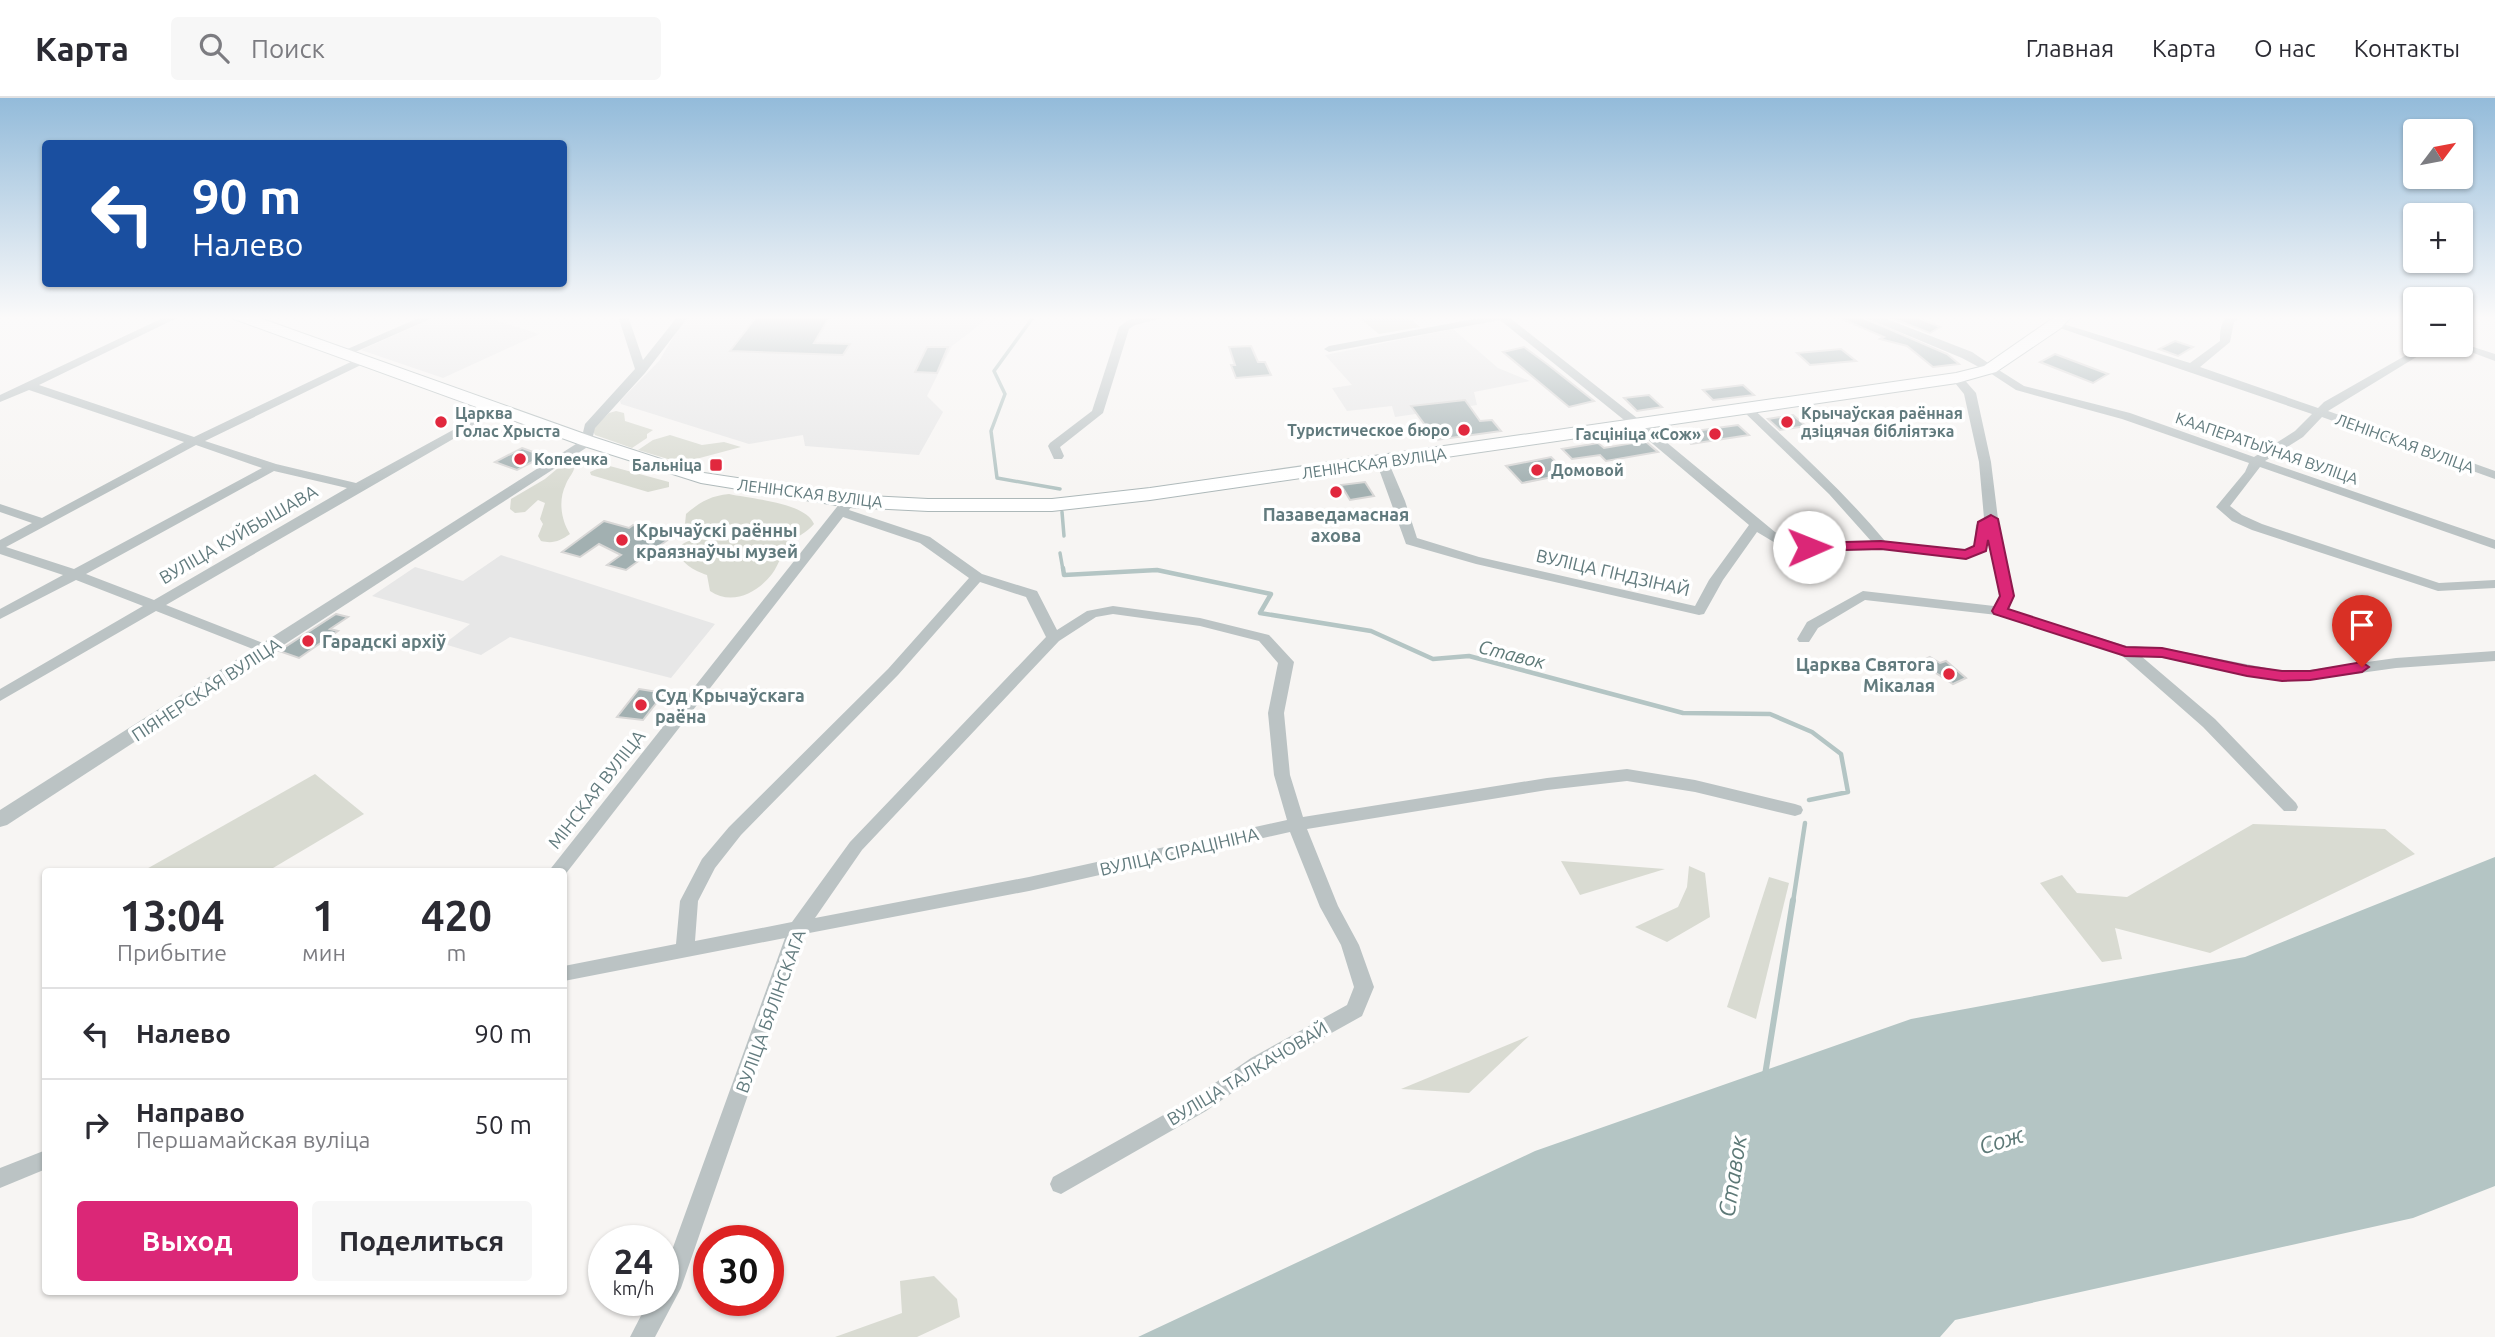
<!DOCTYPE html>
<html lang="ru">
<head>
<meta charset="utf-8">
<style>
  body { margin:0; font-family:Ubuntu,sans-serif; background:#f7f7f7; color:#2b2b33; height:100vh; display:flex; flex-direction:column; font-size:26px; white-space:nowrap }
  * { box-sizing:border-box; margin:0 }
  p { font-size:23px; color:#7c7c81 }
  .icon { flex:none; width:38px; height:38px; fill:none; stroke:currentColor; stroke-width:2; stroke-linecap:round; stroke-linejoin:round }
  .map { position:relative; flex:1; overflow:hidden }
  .side { position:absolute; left:42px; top:770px; width:525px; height:427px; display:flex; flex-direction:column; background:#fff; border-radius:7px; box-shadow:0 2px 5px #0004 }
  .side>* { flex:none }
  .guide { position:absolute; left:42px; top:42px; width:525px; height:147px; border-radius:7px; box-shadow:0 2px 5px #0004; background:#1a4fa0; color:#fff; overflow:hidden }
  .needle { width:46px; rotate:58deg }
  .buttons { position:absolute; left:2403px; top:21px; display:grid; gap:14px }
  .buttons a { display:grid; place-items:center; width:70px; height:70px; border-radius:7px; background:#fff; box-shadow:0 2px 5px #0004; font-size:35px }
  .speed { position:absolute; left:588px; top:1127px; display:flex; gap:14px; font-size:35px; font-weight:700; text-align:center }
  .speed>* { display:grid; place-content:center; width:91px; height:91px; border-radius:50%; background:#fff; box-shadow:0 2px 5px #0004; line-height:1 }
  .speed small { font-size:18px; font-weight:400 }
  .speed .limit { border:10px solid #d22; background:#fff; color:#111 }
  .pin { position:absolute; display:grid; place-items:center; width:60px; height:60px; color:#fff; margin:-72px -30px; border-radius:50% 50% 50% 0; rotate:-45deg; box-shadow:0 0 7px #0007 }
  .pin .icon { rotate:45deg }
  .me { position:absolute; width:77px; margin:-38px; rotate:89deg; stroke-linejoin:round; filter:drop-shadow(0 0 5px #0008) }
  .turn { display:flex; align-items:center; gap:24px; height:147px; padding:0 35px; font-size:32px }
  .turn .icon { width:91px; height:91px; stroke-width:2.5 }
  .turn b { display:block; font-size:49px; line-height:60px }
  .eta { display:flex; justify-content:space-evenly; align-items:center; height:119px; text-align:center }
  .eta b { font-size:42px; font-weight:700; line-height:49px }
  .action { display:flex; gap:14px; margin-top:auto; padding:14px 35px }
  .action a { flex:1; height:80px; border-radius:7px; background:#db2777; color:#fff; font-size:28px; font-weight:700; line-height:80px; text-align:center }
  .action a+a { background:#f7f7f7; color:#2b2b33 }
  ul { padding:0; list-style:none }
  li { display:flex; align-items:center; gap:21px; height:91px; padding:0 35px; border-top:2px solid #e1e1e2 }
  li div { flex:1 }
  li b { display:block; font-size:26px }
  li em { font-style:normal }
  header { display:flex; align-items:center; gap:42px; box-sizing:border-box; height:98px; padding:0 35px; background:#fff; border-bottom:2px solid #e1e1e2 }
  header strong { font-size:33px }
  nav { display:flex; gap:38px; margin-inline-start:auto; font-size:24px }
  .search { width:490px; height:63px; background:#f7f7f7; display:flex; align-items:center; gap:18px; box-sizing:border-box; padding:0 24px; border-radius:7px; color:#7c7c81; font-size:26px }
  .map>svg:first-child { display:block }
  .built { fill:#e7e7e7 }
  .green { fill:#d9dbd2 }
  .water { fill:#b4c5c4 }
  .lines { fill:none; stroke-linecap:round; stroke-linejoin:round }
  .stream-far2 { stroke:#b4c5c4; stroke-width:3.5 }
  .stream-far1 { stroke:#b4c5c4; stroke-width:4.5 }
  .stream { stroke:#b4c5c4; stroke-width:6 }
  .building { fill:#a2b0b1; stroke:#d8d7d6; stroke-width:2 }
  .secondary-casing { stroke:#adb8b9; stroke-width:2 }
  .minor { fill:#bbc3c4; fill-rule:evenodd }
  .tertiary { fill:#bbc3c4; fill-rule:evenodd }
  .secondary { fill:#fff; fill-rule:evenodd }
  .route { fill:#db2777; stroke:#8e194d; stroke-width:2 }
  .poi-dot { fill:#e1283e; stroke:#fff; stroke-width:2.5 }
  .labels { text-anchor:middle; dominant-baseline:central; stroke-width:7; stroke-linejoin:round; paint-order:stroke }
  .far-poi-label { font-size:16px; font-weight:bold; fill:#627b7e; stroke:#fff; text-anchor:start }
  .far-street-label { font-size:16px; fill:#627b7e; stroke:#fff }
  .poi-label { font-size:18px; font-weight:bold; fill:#627b7e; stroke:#fff; text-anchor:start }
  .street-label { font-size:18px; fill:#627b7e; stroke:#fff }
  .water-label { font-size:19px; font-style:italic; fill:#5d7977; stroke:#fff }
  .near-water-label { font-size:23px; font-style:italic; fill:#5d7977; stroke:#fff }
</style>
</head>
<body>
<header>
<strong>Карта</strong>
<div class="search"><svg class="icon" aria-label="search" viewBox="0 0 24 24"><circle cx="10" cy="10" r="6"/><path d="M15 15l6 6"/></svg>Поиск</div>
<nav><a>Главная</a><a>Карта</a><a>О нас</a><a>Контакты</a></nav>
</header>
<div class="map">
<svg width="2495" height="1239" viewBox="0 0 2495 1239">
  <rect width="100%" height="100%" fill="#f7f5f3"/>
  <!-- built -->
  <g class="built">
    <path d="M438,218H483L539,236L443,280L361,252Z"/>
    <path d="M686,218H991L952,248L927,298L943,314L919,357L805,348L803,337L749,346L621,306L620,303L659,263Z"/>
    <path d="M1453,231L1498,270L1530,283L1474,294L1477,307L1395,319L1392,308L1347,313L1332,290L1352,287L1325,257Z"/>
    <path d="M501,457L715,526L671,580L510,539L481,557L444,546L470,526L372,498L415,469L463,483Z"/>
  </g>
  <!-- green -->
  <g class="green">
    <path d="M1357,218H1407L1420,229L1379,236Z"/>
    <path d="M616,313L624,315L625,323L653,332L647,336V340L632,350L595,337L592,331L609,315Z"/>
    <path d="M670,337L702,347L724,344L741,349L681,365L638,352L653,342Z"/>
    <path d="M564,365L575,366C574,376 569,378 566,386C558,402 561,422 570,436C560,443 553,446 541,443L538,438L543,426L540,421L545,405L538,402L525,414L515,415L510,411L511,401L545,381Z"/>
    <path d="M606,367L669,384V389L648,394L591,377L590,374Z"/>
    <path d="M729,396C751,401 805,404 814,426C807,435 796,438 789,447C781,455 779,467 772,476C757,495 732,508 710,493L707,477C695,473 679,465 678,451C693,431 717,452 734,434L732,427C716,423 701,429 685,426L686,416C700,404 710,398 729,396Z"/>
    <path d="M315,676L364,716L268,773H143Z"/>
    <path d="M2253,726L2385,731L2415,756L2210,855L2115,830L2122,861L2102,864L2040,785L2062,777L2077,795L2127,799Z"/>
    <path d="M1561,763L1665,771L1580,797Z"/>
    <path d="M1689,768L1705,775L1710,819L1667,844L1635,829L1678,809L1687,789Z"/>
    <path d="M1769,779L1789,785L1756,921L1727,909Z"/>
    <path d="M1529,938L1469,995L1401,991Z"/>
    <path d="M934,1178L957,1201L960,1219L917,1239H835L902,1215L900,1183Z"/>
  </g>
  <!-- water -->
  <path class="water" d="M2495,759V1088L2413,1120L1955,1222L1940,1239H1138L1535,1053L1911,921L2245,859Z"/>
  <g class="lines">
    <!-- stream-far2 -->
    <g class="stream-far2">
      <path d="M1034,218L994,273L1005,296L991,333L997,380L1060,391"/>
      <path d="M1062,414L1064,438"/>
      <path d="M1060,455L1063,472"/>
    </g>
    <!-- stream-far1 -->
    <g class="stream-far1">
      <path d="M1063,470L1064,477L1157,472L1271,496L1260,515L1371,533L1433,561L1469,558L1683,615L1770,616L1812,634L1841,656L1848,694L1809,702"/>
      <path d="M1793,804L1805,725"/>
    </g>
    <!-- stream -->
    <path class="stream" d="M1765,977L1793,802"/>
  </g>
  <!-- building -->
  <g class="building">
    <path d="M757,218H830L814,245L850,246L843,257L730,253Z"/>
    <path d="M1835,218H1859L1947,256L1959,266L1933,269L1907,248L1880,241L1884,239Z"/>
    <path d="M1886,218H1914L1940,229L1930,235Z"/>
    <path d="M2175,243L2193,249L2178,258L2159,251Z"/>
    <path d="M1251,248L1258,264H1265L1271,277L1236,280L1231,267H1235L1229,249Z"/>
    <path d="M927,249H948L937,275L915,274Z"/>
    <path d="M1524,249L1547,266L1594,303L1569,309L1503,254Z"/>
    <path d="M1841,251L1856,263L1810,267L1797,255Z"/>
    <path d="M2055,256L2108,276L2093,285L2040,264Z"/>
    <path d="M1743,287L1754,297L1713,302L1703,292Z"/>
    <path d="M1649,297L1662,309L1637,313L1624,300Z"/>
    <path d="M1465,302L1480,323L1492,322L1501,333L1436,342L1411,308Z"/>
    <path d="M1793,317L1806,328L1780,332L1768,321Z"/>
    <path d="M1738,327L1749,337L1691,346L1681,335Z"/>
    <path d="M1645,343L1658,354L1606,363L1600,357L1572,361L1562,351L1598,345L1604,350Z"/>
    <path d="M522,350L544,358L517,372L495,364Z"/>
    <path d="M1551,359L1568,376L1522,385L1506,368Z"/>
    <path d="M1365,384L1374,398L1350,402L1341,387Z"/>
    <path d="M604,423L629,430L633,427L648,431L644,434L669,441L626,472L607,467L621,457L599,446L580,459L562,454Z"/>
    <path d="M336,516L348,519L330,531L338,533L299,560L279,553Z"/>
    <path d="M1930,559L1940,565L1946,563L1966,580L1953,586L1919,564Z"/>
    <path d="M639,591L664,595L643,622L617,619Z"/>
  </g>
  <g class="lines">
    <defs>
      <path id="secondary" d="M231,218H254L593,339L704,375L849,397L928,401H1052L1150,390L1956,275L1984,268L2056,218H2072L2061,230L1996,274L1957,285L1150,402L1052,413H928L849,409L701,385L581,347L234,221Z"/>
    </defs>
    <!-- secondary casing -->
    <use href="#secondary" class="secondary-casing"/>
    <!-- minor -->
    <g class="minor">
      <path d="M167,218H181L39,287L194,339L357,261H365V265L205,343L276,366L356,385L495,309H503L505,311L166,507L273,549L275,552L273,555H263L156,513L0,603V591L143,508L76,482L0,521V511L63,477L0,456V442L32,425L0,414V406L42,420L184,344L29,292L0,304V297ZM196,347L262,370L74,471L6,449ZM274,373L347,390L154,502L86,476Z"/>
      <path d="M423,218H437L346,258L336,256Z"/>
      <path d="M618,218H628L643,262L678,218H689L645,275L595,330L591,346H583L581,343L585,326L635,271Z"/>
      <path d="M1147,218H1170L1135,227L1129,231L1103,315L1060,349L1064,358L1062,361H1054L1048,348L1050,345L1092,313L1119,229L1128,222Z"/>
      <path d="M1490,218H1512L1510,220L1642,324L1775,434L1790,442L1809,445L1871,443L1829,396L1742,312V308H1750C1797,351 1844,394 1885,443L1964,453L1974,448L1976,427L1984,420L1979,364L1964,296L1951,280L1957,277L1961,278L1976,295L1991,364L1998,421L2014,498L2007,511L2126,548L2163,550L2282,573L2310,572L2396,560L2495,553V563L2396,570L2310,582L2282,583L2163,560L2141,558L2215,621L2296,705L2298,709L2296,713H2284L2203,629L2120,556L1997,517L1865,502L1818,530L1809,544H1799L1797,541L1807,524L1863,493L1994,508L2000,498L1988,441L1986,453L1966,461L1881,451L1809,453L1782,449L1757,434L1723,482L1704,516L1699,517L1476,466L1406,446L1376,363L1378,360H1386L1388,363L1405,403L1417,440L1479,459L1695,508L1709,482L1749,427L1634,330L1500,222L1329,254L1324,251L1329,248Z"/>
      <path d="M2229,218H2242L2234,224L2230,244L2200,269L2318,310L2324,304L2424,247H2436L2328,313L2495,373V381L2322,319L2303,339L2265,363L2495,442V451L2260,369L2230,408L2242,417L2262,426L2439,485L2495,482V490L2438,493L2252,432L2232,423L2216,409L2245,374L2249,365L2122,321L2016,292L1984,271L1994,269L2024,288L2130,315L2254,359L2295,333L2312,316L2051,227L2060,225L2190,265L2220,243C2220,234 2220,223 2229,218Z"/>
      <path d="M2461,245L2495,256V263L2452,247Z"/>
      <path d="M849,399L855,403L849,412L930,439L982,476L1037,493L1057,532L1087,513L1113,508L1200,520L1269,537L1294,564L1284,615L1290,677L1303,719L1547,680L1627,671L1695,682L1795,706L1801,708L1803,712L1801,716L1795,718L1695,694L1627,683L1547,692L1307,731L1338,808L1359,847L1374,889L1362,918L1265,972L1206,1013L1061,1096L1053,1093L1050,1086L1053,1079L1192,1001L1251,960L1347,907L1354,889L1341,847L1320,809L1290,734L1029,793L804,836L681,1190L655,1239H630L649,1202H663V1177L785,840L564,883V868L676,846L680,803L702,761L729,729L888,571L969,480L920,445L843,419L564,778V774H548L844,400ZM980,484L1026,499L1046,539L850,744L792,824L695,843L698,803L715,770L741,737L898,577ZM1113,516L1200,528L1259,543L1278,565L1268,615L1274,677L1287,722L1029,779L815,820L862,752L1059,543L1096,519Z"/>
      <path d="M46,1052V1071L0,1090V1070Z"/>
    </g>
    <!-- tertiary -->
    <g class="tertiary">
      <path d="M1861,218H1879L1972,254L1997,271L1990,275L1962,260Z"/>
      <path d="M587,339L592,340L594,343L592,346L7,727L0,729V712Z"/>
    </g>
    <!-- secondary -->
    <use href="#secondary" class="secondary"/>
  </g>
  <!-- sky -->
  <linearGradient id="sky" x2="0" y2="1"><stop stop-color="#93bbda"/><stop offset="0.56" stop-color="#fbfafa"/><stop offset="1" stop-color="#fbfafa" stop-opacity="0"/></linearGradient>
  <rect width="2495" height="392" fill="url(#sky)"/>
  <!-- route -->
  <path class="route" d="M1991,417L1998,421L2014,498L2008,511L2126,549L2162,550L2247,568L2282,573H2310L2362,564L2369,569L2362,574L2310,582L2282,583L2247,578L2162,559L2125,558L1994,516L1992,513L2000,498L1988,442L1986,453L1966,461L1881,451L1809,453L1802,449L1809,445L1881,443L1965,452L1974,448L1978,424Z"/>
  <!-- markers -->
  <g class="poi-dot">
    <circle cx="441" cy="324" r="7"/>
    <circle cx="1787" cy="324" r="7"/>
    <circle cx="1464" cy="332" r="7"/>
    <circle cx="1715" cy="336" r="7"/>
    <circle cx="520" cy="361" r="7"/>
    <rect x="709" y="360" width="14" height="14" rx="3.5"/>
    <circle cx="1537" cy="372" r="7"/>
    <circle cx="1336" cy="394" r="7"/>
    <circle cx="622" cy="442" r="7"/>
    <circle cx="308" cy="543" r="7"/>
    <circle cx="1949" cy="576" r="7"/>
    <circle cx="641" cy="607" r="7"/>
  </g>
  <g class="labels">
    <!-- far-poi labels -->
    <g class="far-poi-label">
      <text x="455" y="315">Царква<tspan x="455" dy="18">Голас Хрыста</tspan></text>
      <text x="1801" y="315">Крычаўская раённая<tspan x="1801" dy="18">дзіцячая бібліятэка</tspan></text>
      <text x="1450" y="332" text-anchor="end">Туристическое бюро</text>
      <text x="1701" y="336" text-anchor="end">Гасцініца «Сож»</text>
      <text x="534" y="361">Копеечка</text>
      <text x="702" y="367" text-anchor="end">Бальніца</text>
      <text x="1551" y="372">Домовой</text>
    </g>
    <!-- far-street labels -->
    <g class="far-street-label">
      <text transform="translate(2405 345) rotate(20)">ЛЕНІНСКАЯ ВУЛІЦА</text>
      <text transform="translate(2267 350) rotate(19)">КААПЕРАТЫЎНАЯ ВУЛІЦА</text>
      <text transform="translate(1374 365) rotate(-8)">ЛЕНІНСКАЯ ВУЛІЦА</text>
      <text transform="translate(810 395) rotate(7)">ЛЕНІНСКАЯ ВУЛІЦА</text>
    </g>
    <!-- poi labels -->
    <g class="poi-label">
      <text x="1336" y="416" text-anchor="middle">Пазаведамасная<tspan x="1336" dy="21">ахова</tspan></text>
      <text x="636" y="432">Крычаўскі раённы<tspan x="636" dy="21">краязнаўчы музей</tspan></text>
      <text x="322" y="543">Гарадскі архіў</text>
      <text x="1935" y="566" text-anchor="end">Царква Святога<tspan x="1935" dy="21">Мікалая</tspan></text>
      <text x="655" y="597">Суд Крычаўскага<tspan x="655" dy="21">раёна</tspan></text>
    </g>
    <!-- street labels -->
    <g class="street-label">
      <text transform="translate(238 436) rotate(-30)">ВУЛІЦА КУЙБЫШАВА</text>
      <text transform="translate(1613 474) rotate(13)">ВУЛІЦА ГІНДЗІНАЙ</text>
      <text transform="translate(206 591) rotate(-33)">ПІЯНЕРСКАЯ ВУЛІЦА</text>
      <text transform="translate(596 691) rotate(-52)">МІНСКАЯ ВУЛІЦА</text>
      <text transform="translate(1179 753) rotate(-13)">ВУЛІЦА СІРАЦІНІНА</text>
      <text transform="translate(770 913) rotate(-70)">ВУЛІЦА БЯЛІНСКАГА</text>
      <text transform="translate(1247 975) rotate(-31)">ВУЛІЦА ТАЛКАЧОВАЙ</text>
    </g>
    <!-- water labels -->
    <g class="water-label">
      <text transform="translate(1512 556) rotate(14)">Ставок</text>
    </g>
    <!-- near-water labels -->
    <g class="near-water-label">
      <text transform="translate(2001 1042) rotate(-17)">Сож</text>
      <text transform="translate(1732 1078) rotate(-81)">Ставок</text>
    </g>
  </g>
</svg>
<div class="buttons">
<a><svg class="needle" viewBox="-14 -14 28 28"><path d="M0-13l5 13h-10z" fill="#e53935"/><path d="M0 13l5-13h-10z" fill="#7c7c81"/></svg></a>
<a>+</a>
<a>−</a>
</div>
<div class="speed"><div>24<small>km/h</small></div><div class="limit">30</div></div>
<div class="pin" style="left:2362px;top:569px;background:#d93025"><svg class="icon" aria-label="arrive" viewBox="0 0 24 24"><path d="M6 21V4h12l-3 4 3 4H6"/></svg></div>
<svg class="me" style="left:1809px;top:449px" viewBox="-20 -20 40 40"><circle r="19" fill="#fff"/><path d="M0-13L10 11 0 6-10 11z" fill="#db2777"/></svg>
<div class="guide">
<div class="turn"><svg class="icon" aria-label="left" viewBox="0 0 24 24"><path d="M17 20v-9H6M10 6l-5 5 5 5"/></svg><div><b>90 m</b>Налево</div></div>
</div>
<section class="side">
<div class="eta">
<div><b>13:04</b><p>Прибытие</p></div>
<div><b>1</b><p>мин</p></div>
<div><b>420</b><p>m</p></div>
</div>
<ul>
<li><svg class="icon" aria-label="left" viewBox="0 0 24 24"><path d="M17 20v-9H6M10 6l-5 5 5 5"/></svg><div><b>Налево</b></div><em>90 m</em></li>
<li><svg class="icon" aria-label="right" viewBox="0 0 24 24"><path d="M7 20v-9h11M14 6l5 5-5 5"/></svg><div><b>Направо</b><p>Першамайская вуліца</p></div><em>50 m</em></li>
</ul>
<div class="action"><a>Выход</a><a>Поделиться</a></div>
</section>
</div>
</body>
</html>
